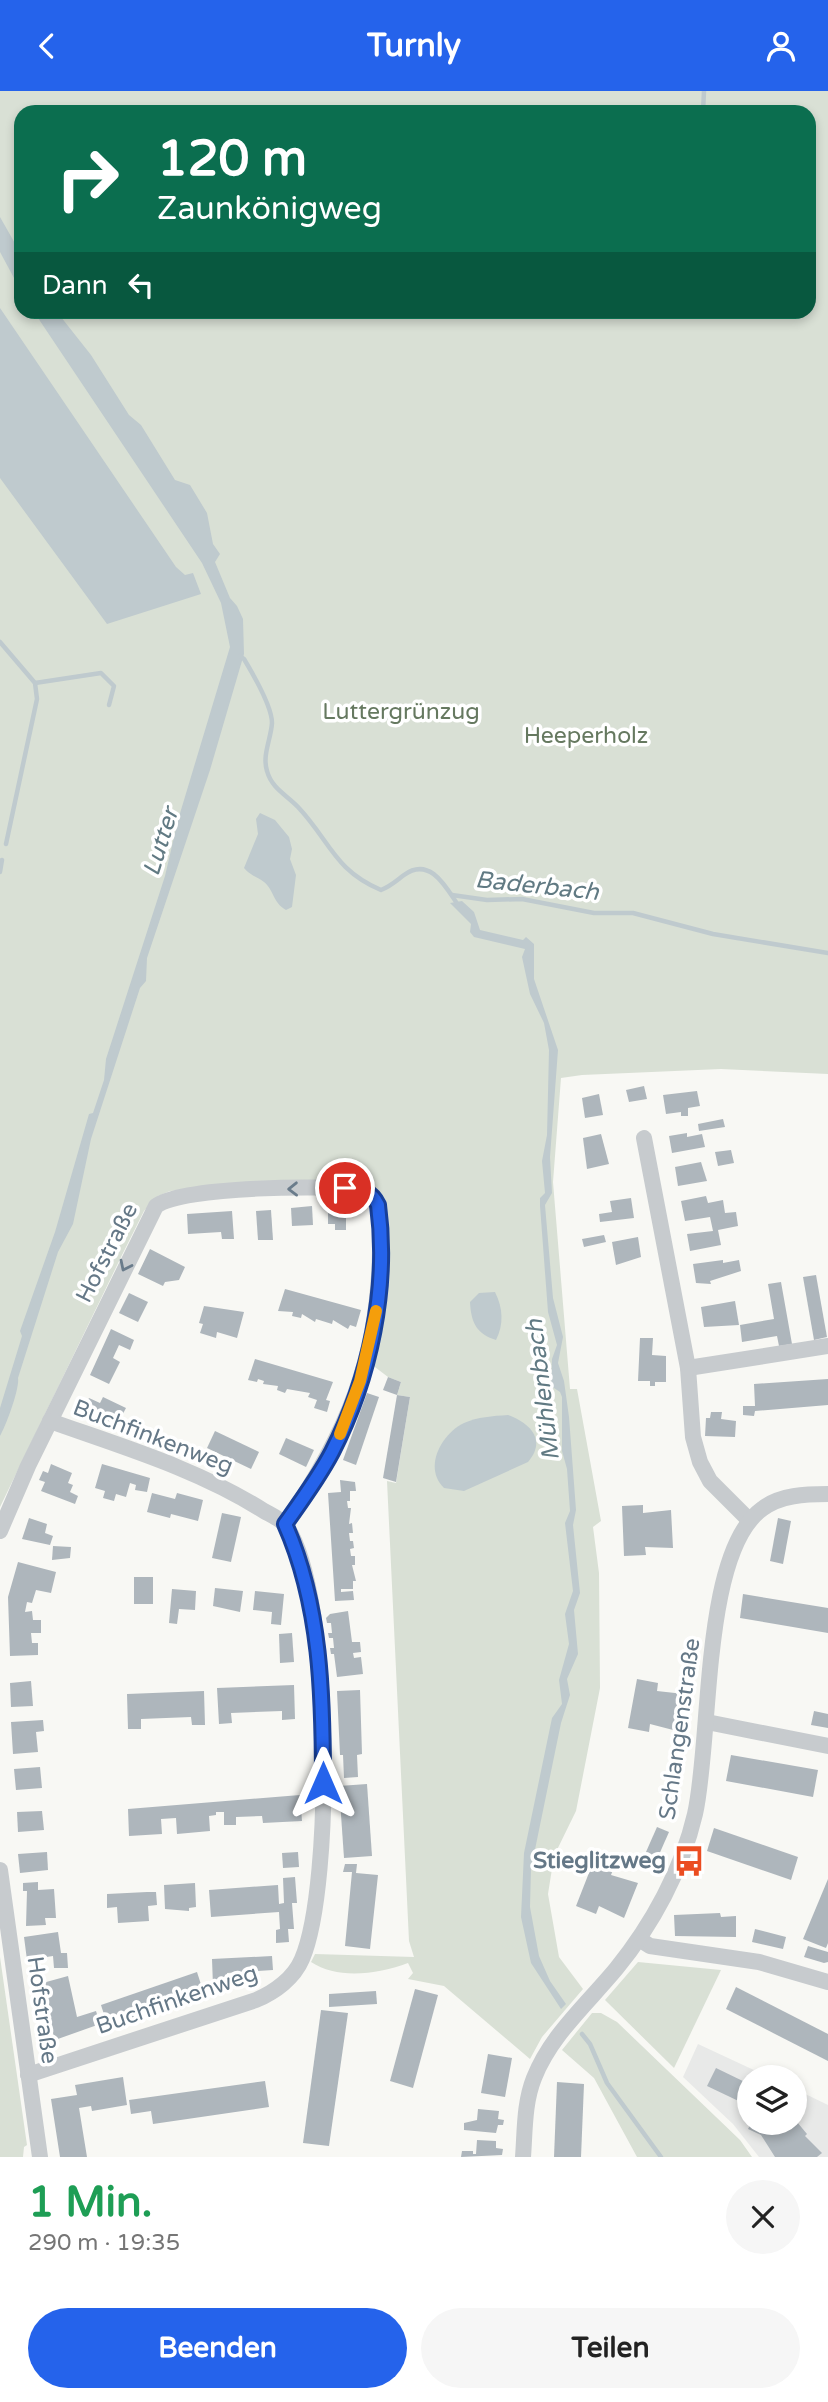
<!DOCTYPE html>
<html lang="de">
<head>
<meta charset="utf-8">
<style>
  body { margin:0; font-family:"Varela Round",sans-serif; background:#f6f6f6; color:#222; height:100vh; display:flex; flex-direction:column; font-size:26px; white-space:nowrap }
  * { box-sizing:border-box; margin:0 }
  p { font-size:23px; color:#767676 }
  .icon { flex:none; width:38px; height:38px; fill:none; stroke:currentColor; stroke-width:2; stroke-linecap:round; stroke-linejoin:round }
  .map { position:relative; height:2066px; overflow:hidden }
  .panel { display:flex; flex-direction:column; background:#fff; flex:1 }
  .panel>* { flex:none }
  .top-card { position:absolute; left:14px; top:14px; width:802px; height:214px; border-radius:21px; box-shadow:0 4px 10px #0003; background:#0b6e4f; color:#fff; overflow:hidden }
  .buttons { position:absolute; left:737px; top:1974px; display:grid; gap:14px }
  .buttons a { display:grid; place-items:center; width:70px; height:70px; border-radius:50%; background:#fff; box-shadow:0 4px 10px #0003; font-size:35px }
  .pin { position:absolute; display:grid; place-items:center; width:60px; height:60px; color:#fff; margin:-30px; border:4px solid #fff; border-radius:50%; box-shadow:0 2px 7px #0007 }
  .me { position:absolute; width:77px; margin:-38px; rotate:0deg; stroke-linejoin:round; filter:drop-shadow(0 0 5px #0008) }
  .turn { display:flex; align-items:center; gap:24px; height:147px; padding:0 28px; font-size:32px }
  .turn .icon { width:91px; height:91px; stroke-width:2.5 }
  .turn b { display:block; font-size:49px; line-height:60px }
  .then { display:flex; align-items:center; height:66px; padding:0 28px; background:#0003; gap:14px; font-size:26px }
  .round { display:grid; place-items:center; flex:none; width:74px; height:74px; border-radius:37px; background:#f6f6f6 }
  .overview { display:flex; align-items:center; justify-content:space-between; height:119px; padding:0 28px }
  h1 { font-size:42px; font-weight:700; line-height:52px; color:#1e9e55 }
  .cta { display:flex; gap:14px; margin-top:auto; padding:14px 28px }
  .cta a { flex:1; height:80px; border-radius:42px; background:#2563eb; color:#fff; font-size:28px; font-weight:700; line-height:80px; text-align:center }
  .cta a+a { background:#f6f6f6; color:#222 }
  header { display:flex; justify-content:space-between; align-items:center; height:91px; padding:0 28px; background:#2563eb; color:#fff; font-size:32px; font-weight:700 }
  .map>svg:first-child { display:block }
  .built { fill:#e8e9e8 }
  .green { fill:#d9e0d5; fill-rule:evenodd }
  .water { fill:#bfcace }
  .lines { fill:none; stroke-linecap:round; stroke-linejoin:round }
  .stream { stroke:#bfcace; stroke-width:4.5 }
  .building { fill:#aeb6bc }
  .minor { stroke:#c7cbce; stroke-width:16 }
  .oneway { stroke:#6a7c8b }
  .route-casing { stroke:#184099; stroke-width:18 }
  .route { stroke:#2563eb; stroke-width:12 }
  .slow { stroke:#f59e0b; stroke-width:12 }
  .labels { text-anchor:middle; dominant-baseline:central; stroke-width:7; stroke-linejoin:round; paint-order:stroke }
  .park-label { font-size:23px; fill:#667960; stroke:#fff }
  .street-label { font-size:23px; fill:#657887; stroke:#fff }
  .poi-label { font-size:23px; font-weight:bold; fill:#657887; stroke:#fff; text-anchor:end }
  .water-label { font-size:24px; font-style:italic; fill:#617a83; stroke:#fff }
</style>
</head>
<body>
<header><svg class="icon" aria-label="back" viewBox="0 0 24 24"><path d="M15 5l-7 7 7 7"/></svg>Turnly<svg class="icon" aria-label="person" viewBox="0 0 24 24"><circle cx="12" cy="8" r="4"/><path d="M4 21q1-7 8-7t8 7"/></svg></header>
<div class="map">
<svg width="828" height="2066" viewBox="0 0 828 2066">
  <rect width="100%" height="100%" fill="#f8f8f4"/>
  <!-- built -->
  <path class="built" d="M698,1953L769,1986H749V2032H794L795,1998L828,2014V2066H759L733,2033L683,1986Z"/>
  <!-- green -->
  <g class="green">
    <path d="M0,0H828V983L721,978L582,984L561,987L553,1091L570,1298H577L601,1430L593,1436L599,1482L600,1597L576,1720L554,1765L548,1803L559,1866L583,1898L542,1946L530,1968L444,1895L408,1888L413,1882L408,1872C378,1883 338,1889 311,1871L315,1863L414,1866L409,1850L387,1390L396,1392L410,1306L397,1304L401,1291L388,1286L371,1273L381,1106L252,1094L170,1100L158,1105L144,1120L122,1164L0,1416ZM21,21H808V220H21Z"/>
    <path d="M0,1866L27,2054L24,2056L23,2066H0Z"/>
    <path d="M638,1871L721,1879L674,1977L605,1909Z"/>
    <path d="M592,1922H601L617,1931L740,2049L752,2066H637L594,1987L562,1959Z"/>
  </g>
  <!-- water -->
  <g class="water">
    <path d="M0,126L21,163V200L0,161Z"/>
    <path d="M0,217L176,476L185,484L193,482L201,503L107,533L0,387Z"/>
    <path d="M34,221H57L91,264L129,324L141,334L175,389L190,394L207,422L213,453L220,463L215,471L230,507L237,515L243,528L244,563L210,679L147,867L146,890L140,897L91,1048L73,1133L58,1161L18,1287C20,1297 6,1335 0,1345V1317L22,1245L20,1240L55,1141L89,1023L93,1022L104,989L106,968L165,785L178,729L230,556L221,512L202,472Z"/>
    <path d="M260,722L275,729L289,746L292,758L290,768L296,784L292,816L286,819C273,812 274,799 264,791C256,785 251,785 244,777L258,743L256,728Z"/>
    <path d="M462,810L474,821L480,839L523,849L526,846L534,853V888L558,959L550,1066L552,1102L545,1114L553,1207L563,1246L558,1272L564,1290L569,1326L576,1419L573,1434L580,1502L574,1519L578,1563L567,1588L570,1604L561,1632L531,1778L530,1816L539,1865L550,1890L566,1913L561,1918L531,1872L521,1826L524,1762L552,1627L562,1613L559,1589L569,1553L565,1523L573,1500L565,1432L570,1420L567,1378L562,1360V1306L560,1301L551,1295L552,1268L557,1254L548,1221L540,1115V1107L545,1102L542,1070L547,1044L549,959L544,932L530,903L522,866L525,858L474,846L470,841L471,833L450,812Z"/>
    <path d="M495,1201C503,1217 504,1233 496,1249C476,1243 471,1231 470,1211L479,1202Z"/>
    <path d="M508,1324C530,1332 547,1349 528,1371L464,1400L444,1397C423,1377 441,1343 464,1332C478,1326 492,1325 508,1324Z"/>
  </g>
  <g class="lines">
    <!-- stream -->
    <g class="stream">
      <path d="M703,21L704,0"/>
      <path d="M0,551L35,592L37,608L6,753"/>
      <path d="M240,565L244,568C253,583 272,616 272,632C271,648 262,664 267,680C272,698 287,704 298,716C330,750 334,779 381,799C391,795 396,790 404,784C430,765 446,796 458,814"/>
      <path d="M35,592L101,582L114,595L109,614"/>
      <path d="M0,781L2,769"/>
      <path d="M452,804L487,809L522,808L594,822H633L713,843L828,862"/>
      <path d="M582,1943L590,1953L607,1992L661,2066"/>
    </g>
  </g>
  <!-- building -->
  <g class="building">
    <path d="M644,995L647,1008L629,1011L626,999Z"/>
    <path d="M697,1000L700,1015L688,1017V1025H681V1021L666,1023L663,1004Z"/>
    <path d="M599,1003L603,1024L585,1027L582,1007Z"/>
    <path d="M723,1028L725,1036L699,1040L698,1033Z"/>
    <path d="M687,1042V1046L702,1043L705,1056L672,1062L669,1045Z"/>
    <path d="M601,1043L609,1073L587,1078L583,1047Z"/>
    <path d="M731,1059L734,1072L718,1075L715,1061Z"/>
    <path d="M701,1071L707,1090L678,1095L675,1076Z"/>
    <path d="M706,1105L708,1112L723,1109L725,1122L736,1121L738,1135L718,1139L721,1154L690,1160L687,1143L713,1140L710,1126L685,1130L681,1110Z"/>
    <path d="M631,1107L634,1127L600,1131L599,1123L612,1121L610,1110Z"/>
    <path d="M346,1113V1139H335V1133H328V1114Z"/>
    <path d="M312,1115L313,1134L292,1135L291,1117Z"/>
    <path d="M271,1119L273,1149H258L256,1120Z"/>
    <path d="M232,1120L234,1148H222L221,1141L188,1143L187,1123Z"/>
    <path d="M604,1144L606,1151L584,1156L582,1148Z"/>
    <path d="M638,1146L641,1166L616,1174L612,1151Z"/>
    <path d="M150,1158L185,1176L179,1189L165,1191L163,1195L138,1183Z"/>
    <path d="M723,1169V1172L739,1169L741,1180L710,1190L711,1193L696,1192L693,1173Z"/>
    <path d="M816,1184L827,1246L814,1249L803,1186Z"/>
    <path d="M781,1191L792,1253L779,1255L777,1245L742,1251L740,1234L774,1228L768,1193Z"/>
    <path d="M285,1198L361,1219L356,1236L350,1234L348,1238L333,1229L332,1233L316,1228L315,1231L302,1223L301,1227L292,1225L293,1221L278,1220Z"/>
    <path d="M129,1202L148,1211L138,1231L119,1222Z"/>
    <path d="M735,1210L739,1234L704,1236L701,1216Z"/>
    <path d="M204,1215L244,1221L237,1247L217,1241L216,1247L200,1242L203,1233L199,1232Z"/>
    <path d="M111,1238L134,1249L130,1259L119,1254L113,1267L120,1271L109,1293L90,1284Z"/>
    <path d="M640,1247H653L652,1264L666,1265V1291H655V1295H650V1290H638Z"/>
    <path d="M255,1268L333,1291L326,1309L330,1310L327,1321L314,1317L317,1309L308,1306L310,1302L287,1298L285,1302L277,1299L278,1295L263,1293L264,1290L258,1288L257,1291L248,1289Z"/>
    <path d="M388,1286L401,1291L397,1304L383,1299Z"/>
    <path d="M828,1288V1314L755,1320L754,1325L743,1324V1315H755L754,1293Z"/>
    <path d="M367,1302L379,1306L356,1374L343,1369Z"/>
    <path d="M397,1304L410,1306L396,1391L383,1387Z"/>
    <path d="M103,1306L126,1317L117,1334L94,1323L92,1326L82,1321L89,1307L100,1312Z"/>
    <path d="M711,1321H722L721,1328L736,1330L735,1346L705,1345L706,1327H710Z"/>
    <path d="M215,1340L259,1361L251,1378L207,1357Z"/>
    <path d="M286,1347L314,1359L306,1376L279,1363Z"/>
    <path d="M51,1373L72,1382L68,1392L73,1394L70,1401L78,1405L75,1413L41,1400L45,1391L39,1389L43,1380L48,1382Z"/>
    <path d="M102,1373L150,1387L147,1401L135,1399L136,1394L130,1392L126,1406L116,1403L114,1410L103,1407L105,1400L95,1397Z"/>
    <path d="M340,1389L355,1391L356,1400H350V1410H347L348,1417H351L349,1433L352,1432L353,1442H349L350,1450H353L354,1457L350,1458L351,1465H355V1474H352L356,1490H353V1498H341V1501L353,1500L354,1509L335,1510L328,1402L341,1401Z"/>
    <path d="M152,1402L175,1408L177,1402L203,1409L198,1430L171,1423L170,1427L147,1421Z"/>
    <path d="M643,1414V1422L671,1419L673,1457L645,1456L646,1464L624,1465L622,1415Z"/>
    <path d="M222,1422L241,1426L231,1471L212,1467Z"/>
    <path d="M29,1427L47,1433L45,1442L53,1445L50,1454L22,1448Z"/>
    <path d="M778,1427L791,1430L783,1473L770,1470Z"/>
    <path d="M53,1455L71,1456L70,1467L52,1469Z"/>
    <path d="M18,1471L56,1481L51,1502L36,1499L32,1512L27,1511L25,1521L32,1520L33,1529H41V1542H31L32,1552H38V1564L10,1565L8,1506Z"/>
    <rect x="134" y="1486" width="19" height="27"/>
    <path d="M215,1497L243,1500L240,1521L213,1515Z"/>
    <path d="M172,1498L196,1500L195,1519L179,1518L177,1533L169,1532Z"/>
    <path d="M255,1500L284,1503L281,1534L271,1533L272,1521L253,1519Z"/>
    <path d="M743,1503L828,1517V1542L740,1527Z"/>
    <path d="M348,1520L352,1551H360L361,1561L353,1562L354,1567L361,1566L363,1583L337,1586L334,1563H331L330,1557H334L333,1547H329L328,1542H332L331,1532H327L326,1527L330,1523Z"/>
    <path d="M292,1542L294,1571L280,1572L279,1543Z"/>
    <path d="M637,1588L658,1592L657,1600L684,1603L677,1640L650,1633L649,1641L628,1637Z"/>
    <path d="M31,1590L33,1615L11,1616L10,1592Z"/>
    <path d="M294,1594L295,1628L282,1629V1620L231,1622L232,1632L219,1633L217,1597Z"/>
    <path d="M360,1599L362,1663L357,1664L358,1686L344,1687L343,1664H340L337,1600Z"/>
    <path d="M204,1600L205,1634H192L191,1626L141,1628V1638H128L127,1603Z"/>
    <path d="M814,1620L828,1623V1637L811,1634Z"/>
    <path d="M43,1629L44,1640L36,1641L38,1661L13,1663L11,1631Z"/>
    <path d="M731,1664L818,1679L813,1706L726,1690Z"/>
    <path d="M40,1676L42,1697L16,1699L14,1678Z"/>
    <path d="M367,1693L372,1765L344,1767L339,1695Z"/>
    <path d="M300,1704L302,1730L263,1732L262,1725L236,1726V1734H224V1721H216V1724L209,1725L210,1740L177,1743L176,1727L161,1728L162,1743L129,1745L128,1718Z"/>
    <path d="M42,1720L44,1739L18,1741L17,1721Z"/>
    <path d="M657,1736L669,1741L654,1775L642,1770Z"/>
    <path d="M714,1737L798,1766L791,1789L707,1760Z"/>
    <path d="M47,1761L48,1779L20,1782L18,1763Z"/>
    <path d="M298,1761L299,1776L283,1777L282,1762Z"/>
    <path d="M594,1769L614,1776L611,1784L638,1792L624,1827L599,1815L596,1823L576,1815Z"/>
    <path d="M345,1773H357L356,1782L378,1784L370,1858L345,1855L352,1781H343Z"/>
    <path d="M295,1786L297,1812H292L294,1838H288L289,1851L276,1852V1839L280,1838L279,1821L211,1826L209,1799L278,1794L279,1813L284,1812L283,1787Z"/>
    <path d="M828,1788V1852L826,1857L803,1848Z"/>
    <path d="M38,1791V1799L54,1798L56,1827H45L46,1834L26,1835L27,1800H23V1792Z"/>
    <path d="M195,1792L196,1816L189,1817V1820L165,1818L164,1794Z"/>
    <path d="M147,1801H156L157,1814L148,1815L149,1830L118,1832L117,1816L107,1817V1803Z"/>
    <path d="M720,1822L721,1826L736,1825V1846L675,1845L674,1824Z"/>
    <path d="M755,1838L786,1846L783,1858L752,1851Z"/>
    <path d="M58,1841L61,1862H67L68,1877H54L53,1865L27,1869L24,1846Z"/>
    <path d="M808,1855L828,1861V1871L824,1872L804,1866Z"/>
    <path d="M272,1865L273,1879L227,1882L228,1895H213L212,1868Z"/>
    <path d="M197,1881L205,1906L109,1939L101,1914Z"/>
    <path d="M68,1885L77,1926L96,1920L100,1933L55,1949L39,1893Z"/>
    <path d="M736,1896L828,1943V1970L726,1918Z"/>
    <path d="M415,1898L438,1904L413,1997L390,1990Z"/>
    <path d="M376,1900L377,1913L329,1916V1903Z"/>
    <path d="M321,1919L348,1922L329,2055L303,2052Z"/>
    <path d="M488,1963L512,1967L505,2006L481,2002Z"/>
    <path d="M716,1977L749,1993V2015L707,1995Z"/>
    <path d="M123,1986L127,2014L92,2020L91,2015L79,2017L87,2066H60L51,2008L77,2004L75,1994Z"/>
    <path d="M265,1990L269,2016L153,2033L151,2020L131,2023L129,2009Z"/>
    <path d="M557,1991L584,1993L581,2066H554Z"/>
    <path d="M478,2018L499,2020L498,2028L504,2029L503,2034H498L496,2042L464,2039V2032L477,2029Z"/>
    <path d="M797,2031L807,2043L805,2045L822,2062L817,2066H775L761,2044L748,2038L751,2032Z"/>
    <path d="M477,2049L496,2050V2057L503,2058L502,2064L461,2066L462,2060H473V2063H476Z"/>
  </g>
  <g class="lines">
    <!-- minor -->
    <g class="minor">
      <path d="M644,1047L688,1277L693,1346L700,1371L710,1390L749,1429"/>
      <path d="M688,1277L828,1255"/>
      <path d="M0,1440L28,1375L156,1115C182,1095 329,1094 366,1099C384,1112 381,1138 380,1158C379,1267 346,1345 285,1433"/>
      <path d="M707,1631L828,1655"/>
      <path d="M0,1779L40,2066"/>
      <path d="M639,1848L650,1855L759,1871L828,1891"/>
      <path d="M28,1984L256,1909C275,1901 294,1887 302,1868C334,1794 332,1499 286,1435C281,1428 271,1424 264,1420C198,1378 123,1356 50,1330"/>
      <path d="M523,2066C525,2040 524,2012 534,1987C551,1944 587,1913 616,1878C652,1834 682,1779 695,1723C712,1649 701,1462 762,1418C780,1404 806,1403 828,1403"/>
    </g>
  </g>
  <!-- one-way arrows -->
  <defs><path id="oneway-chevron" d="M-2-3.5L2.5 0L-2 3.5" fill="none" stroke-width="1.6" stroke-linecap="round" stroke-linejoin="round" transform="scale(1.75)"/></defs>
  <g class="oneway">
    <use href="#oneway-chevron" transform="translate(293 1098) rotate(179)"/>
    <use href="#oneway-chevron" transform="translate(125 1175) rotate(116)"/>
  </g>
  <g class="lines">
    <defs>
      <path id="route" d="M323,1692C323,1605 321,1514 285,1433C302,1409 319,1386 332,1361C370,1287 389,1196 378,1114C371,1099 361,1099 345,1097"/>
    </defs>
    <!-- route casing -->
    <use href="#route" class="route-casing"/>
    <!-- route -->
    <use href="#route" class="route"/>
    <!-- slow -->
    <path class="slow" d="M340,1343L360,1290L376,1220"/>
  </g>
  <!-- icons -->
  <defs>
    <symbol id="bus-bare" viewBox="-9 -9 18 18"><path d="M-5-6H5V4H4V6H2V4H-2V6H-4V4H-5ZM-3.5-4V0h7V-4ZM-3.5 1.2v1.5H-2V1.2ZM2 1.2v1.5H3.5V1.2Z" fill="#eb4d21" stroke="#fff" stroke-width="2.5" paint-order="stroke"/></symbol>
  </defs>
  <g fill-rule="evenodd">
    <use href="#bus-bare" x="667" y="1748" width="44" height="44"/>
  </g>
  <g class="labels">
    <!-- park labels -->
    <g class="park-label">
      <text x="401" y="621">Luttergrünzug</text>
      <text x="586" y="645">Heeperholz</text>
    </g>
    <!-- street labels -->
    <g class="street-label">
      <text transform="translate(107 1162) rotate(-63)">Hofstraße</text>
      <text transform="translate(153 1346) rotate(21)">Buchfinkenweg</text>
      <text transform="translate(680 1638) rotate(-82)">Schlangenstraße</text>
      <text transform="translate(177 1909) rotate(-19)">Buchfinkenweg</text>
      <text transform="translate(42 1919) rotate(82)">Hofstraße</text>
    </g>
    <!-- poi labels -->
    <g class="poi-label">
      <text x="666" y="1770">Stieglitzweg</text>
    </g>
    <!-- water labels -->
    <g class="water-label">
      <text transform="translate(161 751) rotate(-73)">Lutter</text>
      <text transform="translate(537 795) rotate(6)">Baderbach</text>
      <text transform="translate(543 1299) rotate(-97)">Mühlenbach</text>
    </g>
  </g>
</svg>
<div class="buttons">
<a><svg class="icon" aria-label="layers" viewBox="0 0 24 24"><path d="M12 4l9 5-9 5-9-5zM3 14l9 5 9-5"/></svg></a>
</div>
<div class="pin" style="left:345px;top:1097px;background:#d93025"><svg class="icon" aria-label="arrive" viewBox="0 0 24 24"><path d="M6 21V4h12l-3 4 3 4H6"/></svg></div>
<svg class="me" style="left:323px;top:1692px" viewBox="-20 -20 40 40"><path d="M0-17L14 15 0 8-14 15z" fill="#2563eb" stroke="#fff" stroke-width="4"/></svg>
<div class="top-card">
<div class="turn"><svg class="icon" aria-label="right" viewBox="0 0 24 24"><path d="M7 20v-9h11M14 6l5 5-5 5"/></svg><div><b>120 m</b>Zaunkönigweg</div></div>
<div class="then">Dann<svg class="icon" aria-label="left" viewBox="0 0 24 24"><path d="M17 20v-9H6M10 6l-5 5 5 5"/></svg></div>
</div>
</div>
<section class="panel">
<div class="overview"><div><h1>1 Min.</h1><p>290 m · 19:35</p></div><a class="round"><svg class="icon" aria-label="close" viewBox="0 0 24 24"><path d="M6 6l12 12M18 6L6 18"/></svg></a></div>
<div class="cta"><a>Beenden</a><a>Teilen</a></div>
</section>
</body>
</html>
